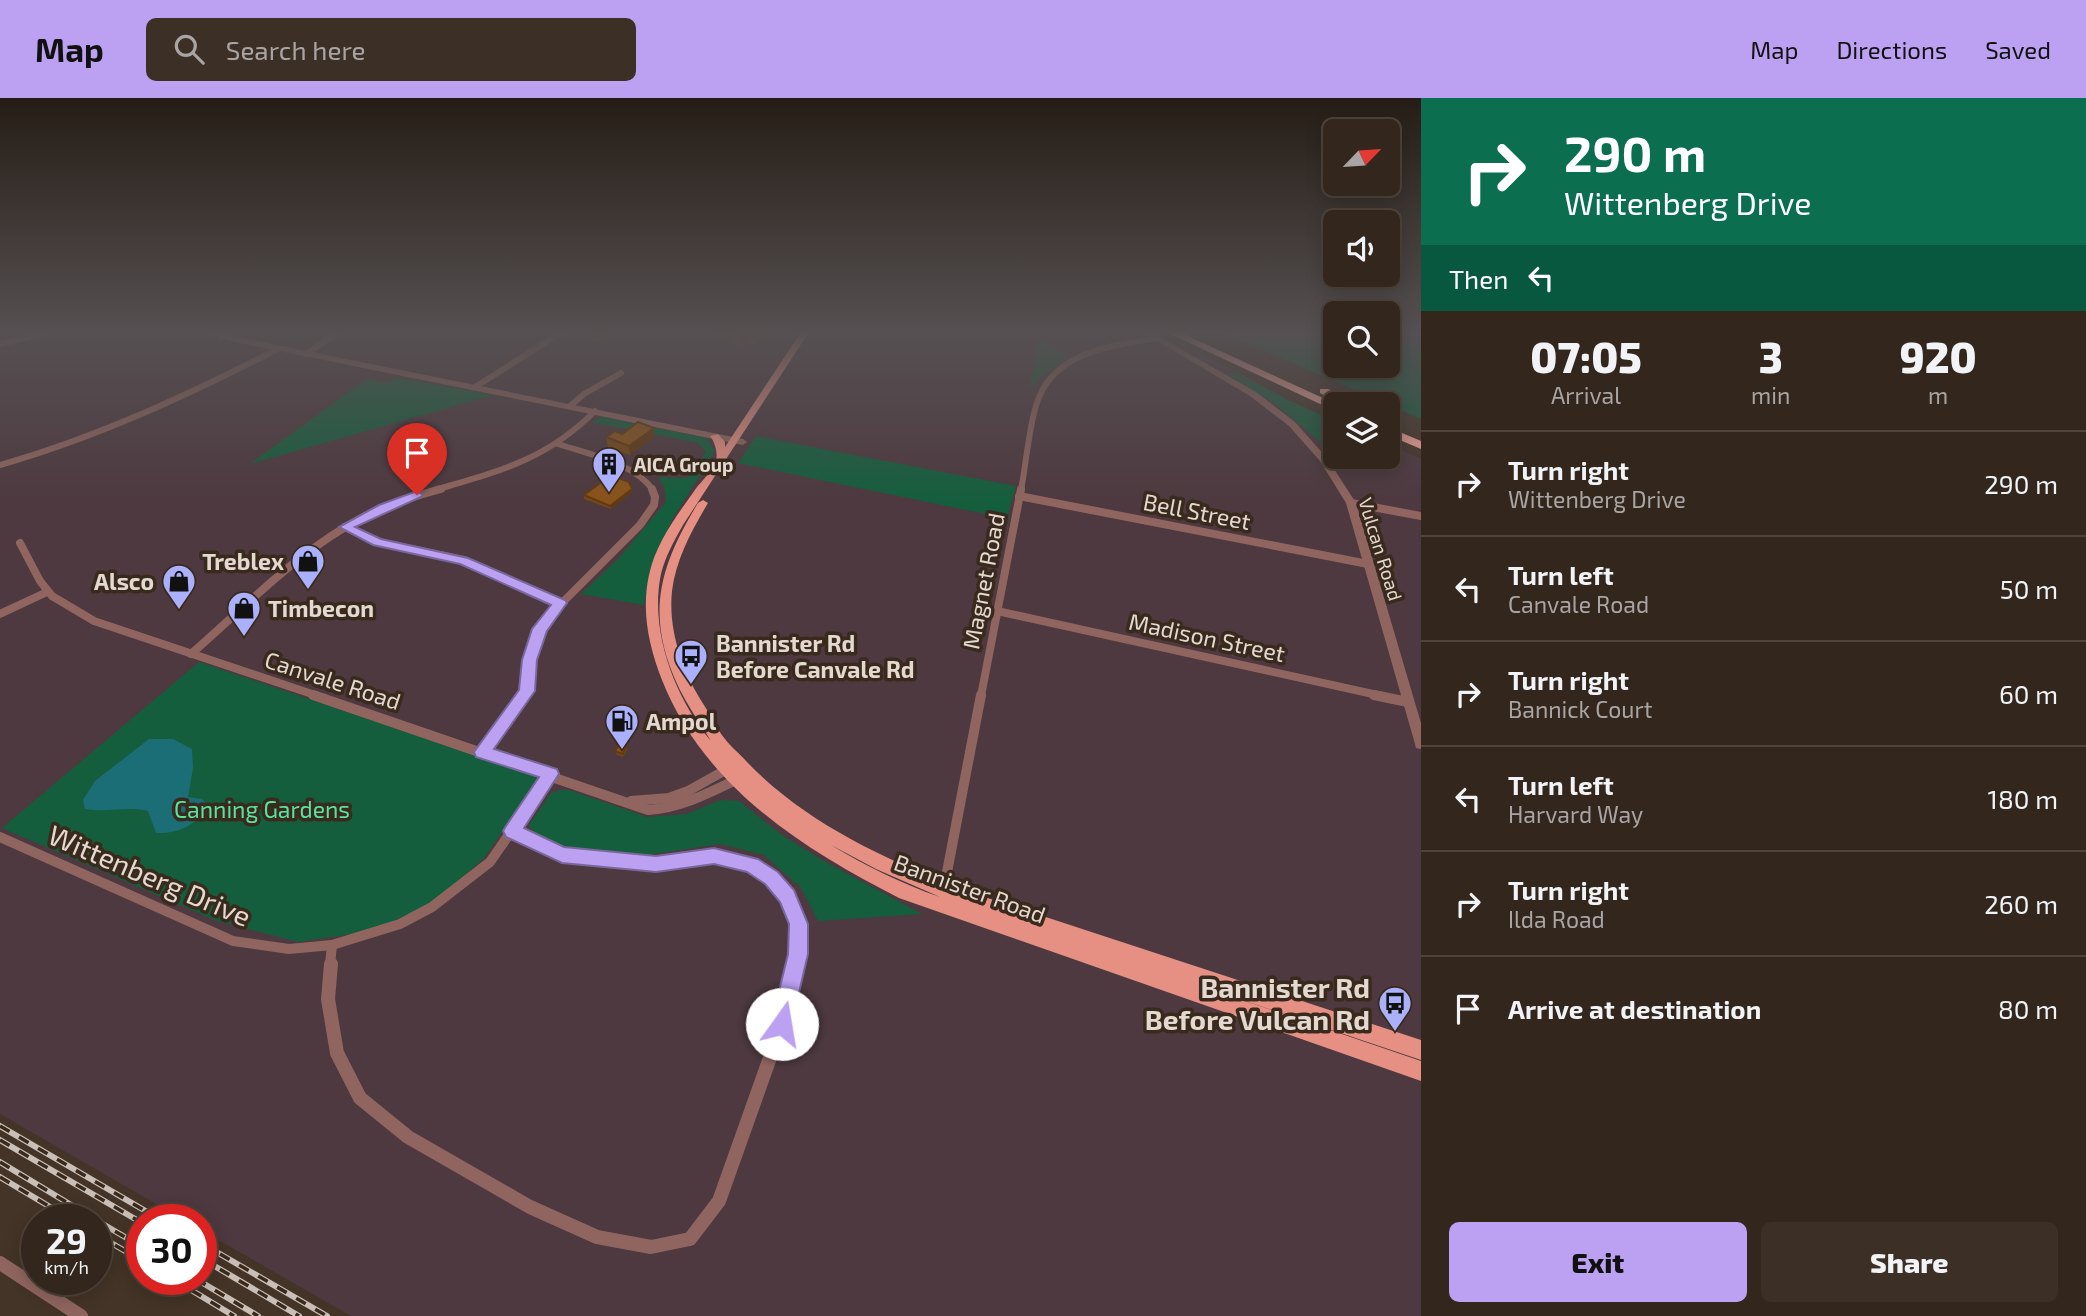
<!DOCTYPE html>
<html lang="en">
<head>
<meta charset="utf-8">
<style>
  body { margin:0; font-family:"Exo 2",sans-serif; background:#3b2f26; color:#f1f3f6; height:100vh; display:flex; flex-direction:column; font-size:26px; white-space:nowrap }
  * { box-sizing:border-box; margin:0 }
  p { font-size:23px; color:#a9a5a4 }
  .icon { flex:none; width:38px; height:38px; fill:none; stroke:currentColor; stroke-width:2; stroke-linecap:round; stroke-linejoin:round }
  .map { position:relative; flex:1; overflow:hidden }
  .side { display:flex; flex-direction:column; background:#33271d; width:665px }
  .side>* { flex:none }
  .hud { background:#0b6e4f; color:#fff; overflow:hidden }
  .needle { width:46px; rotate:65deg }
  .buttons { position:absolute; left:1323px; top:21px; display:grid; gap:14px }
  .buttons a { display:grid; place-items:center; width:77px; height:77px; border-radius:10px; background:#33271d; box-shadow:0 4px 18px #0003,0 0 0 2px #4e443b; font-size:35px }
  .speed { position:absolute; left:21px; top:1106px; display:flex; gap:14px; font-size:35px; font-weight:700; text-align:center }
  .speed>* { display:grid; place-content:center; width:91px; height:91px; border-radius:50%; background:#33271d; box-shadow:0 4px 18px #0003,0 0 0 2px #4e443b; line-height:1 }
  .speed small { font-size:18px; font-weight:400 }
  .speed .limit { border:10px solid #d22; background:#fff; color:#111 }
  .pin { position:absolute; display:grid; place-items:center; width:60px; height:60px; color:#fff; margin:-72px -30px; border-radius:50% 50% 50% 0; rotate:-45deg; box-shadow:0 0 7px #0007 }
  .pin .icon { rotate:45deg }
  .me { position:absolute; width:77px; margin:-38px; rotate:13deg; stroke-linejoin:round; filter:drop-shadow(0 0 5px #0008) }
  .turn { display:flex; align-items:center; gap:24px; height:147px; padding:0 28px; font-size:32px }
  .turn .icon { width:91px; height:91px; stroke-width:2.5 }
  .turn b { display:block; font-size:49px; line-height:60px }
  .then { display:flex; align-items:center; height:66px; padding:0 28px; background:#0003; gap:14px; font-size:26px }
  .eta { display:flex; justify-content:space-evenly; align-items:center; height:119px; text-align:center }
  .eta b { font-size:42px; font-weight:800; line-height:49px }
  .action { display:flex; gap:14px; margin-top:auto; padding:14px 28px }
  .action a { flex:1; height:80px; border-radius:10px; background:#bca0f2; color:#111; font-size:28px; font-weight:800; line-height:80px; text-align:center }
  .action a+a { background:#3b2f26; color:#f1f3f6 }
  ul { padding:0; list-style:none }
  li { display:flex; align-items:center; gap:21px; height:105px; padding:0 28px; border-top:2px solid #4e443b }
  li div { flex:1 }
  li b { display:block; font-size:26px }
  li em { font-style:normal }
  header { display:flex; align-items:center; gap:42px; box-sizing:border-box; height:98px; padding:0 35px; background:#bca0f2; color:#111 }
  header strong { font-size:33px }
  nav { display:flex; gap:38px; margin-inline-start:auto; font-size:24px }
  .search { width:490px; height:63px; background:#3b2f26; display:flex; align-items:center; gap:18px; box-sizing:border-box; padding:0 24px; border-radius:10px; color:#a9a5a4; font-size:26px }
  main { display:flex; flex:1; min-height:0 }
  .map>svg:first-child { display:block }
  .industrial { fill:#4d393f }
  .green { fill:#145e3d }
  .water { fill:#1c6e76 }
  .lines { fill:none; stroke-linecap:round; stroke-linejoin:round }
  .minor-far3 { stroke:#90655f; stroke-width:6 }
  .minor-far2 { stroke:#90655f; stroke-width:8 }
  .minor-far1 { stroke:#90655f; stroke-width:10 }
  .minor { stroke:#90655f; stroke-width:14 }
  .tertiary { fill:#90655f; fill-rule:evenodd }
  .primary { fill:#e69084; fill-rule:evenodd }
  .motorway { fill:#fba89c; fill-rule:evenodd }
  .rail-casing { stroke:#cabfb6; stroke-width:6 }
  .rail { stroke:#3a2a1d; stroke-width:3.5; stroke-dasharray:11; stroke-linecap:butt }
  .wall { fill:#774716 }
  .shaded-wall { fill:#613a12 }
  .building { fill:#8a531a; stroke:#613a12; stroke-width:2 }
  .route { fill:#bca0f2; stroke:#7a689d; stroke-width:2 }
  .labels { text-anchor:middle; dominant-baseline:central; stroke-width:7; stroke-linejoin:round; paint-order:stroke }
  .far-poi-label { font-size:19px; font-weight:bold; fill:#e3d9d0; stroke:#3a2a1d; text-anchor:start }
  .far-street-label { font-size:19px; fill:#e3d9d0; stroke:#3a2a1d }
  .street-label { font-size:23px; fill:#e3d9d0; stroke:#3a2a1d }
  .poi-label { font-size:23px; font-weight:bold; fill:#e3d9d0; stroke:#3a2a1d; text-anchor:start }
  .park-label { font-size:23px; fill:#57e4a0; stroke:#3a2a1d }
  .near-street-label { font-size:28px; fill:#e3d9d0; stroke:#3a2a1d }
  .near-poi-label { font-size:28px; font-weight:bold; fill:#e3d9d0; stroke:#3a2a1d; text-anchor:end }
</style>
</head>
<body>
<header>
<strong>Map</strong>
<div class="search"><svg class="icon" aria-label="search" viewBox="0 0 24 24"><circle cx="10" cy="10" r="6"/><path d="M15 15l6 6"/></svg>Search here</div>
<nav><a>Map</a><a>Directions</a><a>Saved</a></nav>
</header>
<main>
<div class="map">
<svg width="1421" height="1218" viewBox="0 0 1421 1218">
  <rect width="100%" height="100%" fill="#443427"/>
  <!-- industrial -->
  <path class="industrial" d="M0,234H1161L1288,302L1335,323V359H1388V346L1421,361V1218H351L201,1132V1122H184L0,1016Z"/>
  <!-- green -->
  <g class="green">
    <path d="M1221,234H1335V268H1388V234H1421V321Z"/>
    <path d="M1039,241L1067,258L1030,289Z"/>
    <path d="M1237,274L1288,302L1335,323V356L1278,308L1228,276Z"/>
    <path d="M398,280L494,297L250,366L366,281L386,285Z"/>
    <path d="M603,319L706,340L715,353L673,420L651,469L644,507L581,496L619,460L666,404L664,389L658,379L687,380L706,354L698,345L591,324Z"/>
    <path d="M756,338L1016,388L1008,417L1010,421L738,365Z"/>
    <path d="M199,564L540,679L484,760L431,807L367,834L298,844L217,823L2,730Z"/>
    <path d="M560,692H569L647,719L686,716L721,702L739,703L782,737L822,762L922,816L818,823L801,790L764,757L720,746L646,757L568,752L534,736L529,727L551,695Z"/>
  </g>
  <!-- water -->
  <path class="water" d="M149,641H173L192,651L193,670L188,699L202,701L207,707C198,727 178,736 156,735L148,713C128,708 107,715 85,711L83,702L95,683Z"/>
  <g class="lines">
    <!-- minor-far3 -->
    <g class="minor-far3">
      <path d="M221,239L232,234"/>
      <path d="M0,246L48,234"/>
      <path d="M306,256L338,234"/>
      <path d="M475,289L562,234"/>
      <path d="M570,308L584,296L621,275"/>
      <path d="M558,346C588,356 634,365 653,392"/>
      <path d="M0,367C98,339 188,297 278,251"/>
      <path d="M435,392C500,373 546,362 595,313"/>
      <path d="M1021,392C1026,367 1030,318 1040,297C1059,253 1116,247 1157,240"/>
    </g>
    <!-- minor-far2 -->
    <g class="minor-far2">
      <path d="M1019,398L1368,466"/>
      <path d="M1351,405L1421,418"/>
      <path d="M345,429L377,444L464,462L560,505"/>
      <path d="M20,445L40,483L52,498L94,523L318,598"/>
      <path d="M997,513L1382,598"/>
      <path d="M0,516L47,494"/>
      <path d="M191,556C246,508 299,452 365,418C389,406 415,398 441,391"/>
      <path d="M523,598L527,593L530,562L544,523L640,427L654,407L655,399L652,391"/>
      <path d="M981,598L1021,391"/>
    </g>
    <!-- minor-far1 -->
    <g class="minor-far1">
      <path d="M313,597L648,712C683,709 709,695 740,680"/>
      <path d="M1374,597L1408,604"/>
      <path d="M482,654L524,597"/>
      <path d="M631,703L669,700L688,693L731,669"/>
      <path d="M512,733C528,741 548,755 566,757C594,762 628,767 657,766C676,765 697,756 716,758C774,765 809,809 796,867"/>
      <path d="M0,739L233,843L289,851L332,847L400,826L432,809L490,764L551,676"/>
      <path d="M943,795L981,597"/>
      <path d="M330,867L332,847"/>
    </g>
    <!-- minor -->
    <g class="minor">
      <path d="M331,866L328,901L337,955L360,1000L408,1039L530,1109L597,1139L651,1149L690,1141L719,1103L782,926L796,866"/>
      <path d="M0,1165L81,1218"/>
    </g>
    <!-- tertiary -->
    <g class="tertiary">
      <path d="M201,234H212L743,341L747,344L743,347L235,244Z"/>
      <path d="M1142,234H1151L1256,294L1295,324L1327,360L1356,405L1421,625V651L1416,650L1415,646L1346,405L1320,363L1289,328L1250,298Z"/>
    </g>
    <!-- primary -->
    <path class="primary" d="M801,234H809L683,427C674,443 665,459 661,476C649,533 675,600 711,643C700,625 687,607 678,588C645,517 659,469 698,405L703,402L708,405C692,432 676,461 672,493C668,532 682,572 702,604C710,616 716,630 725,641C731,649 740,656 747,664C804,723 876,756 951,788L1421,942V962L1198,887L1421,963V983L899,800C801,750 704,688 662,582C649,549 641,513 649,477C656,444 678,416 697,389C703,382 713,372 716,363C718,355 715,344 710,338L718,336L725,344V349ZM831,747L876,771L940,799C902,786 866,768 831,747Z"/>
    <!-- motorway -->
    <g class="motorway">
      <path d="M1166,234H1179L1336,306L1335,313Z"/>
      <path d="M1320,291H1328L1358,306H1343L1320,295Z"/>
      <path d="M1388,329L1421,343V351L1388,337Z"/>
    </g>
    <defs>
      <g id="rail">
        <path d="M0,1028L161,1122"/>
        <path d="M0,1042L142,1125"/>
        <path d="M0,1064L96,1122"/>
        <path d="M0,1079L72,1122"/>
        <path d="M96,1122L142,1149"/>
        <path d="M96,1136L142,1163"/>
        <path d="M201,1145L327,1218"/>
        <path d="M201,1160L299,1218"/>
        <path d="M173,1181L234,1218"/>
        <path d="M196,1181L258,1218"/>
      </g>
    </defs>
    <!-- rail casing -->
    <use href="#rail" class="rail-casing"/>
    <!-- rail -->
    <use href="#rail" class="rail"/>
  </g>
  <!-- wall -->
  <g class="wall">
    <path d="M587,234H620V235L609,246L588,241Z"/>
    <path d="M707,234H773V236L755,247L749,245L741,249Z"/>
    <path d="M654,330V339L630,357L608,349L606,339Z"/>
    <path d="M632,391V394L611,411L584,401V397Z"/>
    <path d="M628,650L623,659L616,656L615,653Z"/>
  </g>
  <!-- shaded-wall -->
  <g class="shaded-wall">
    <path d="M608,234H620V235L609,246Z"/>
    <path d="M748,234H750L749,245L741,249V237Z"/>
    <path d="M757,234H773V236L755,247V235Z"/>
    <path d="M654,330V339L630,357L629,348Z"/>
    <path d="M632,391V394L611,411L610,408Z"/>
  </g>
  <!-- building -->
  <g class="building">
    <path d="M734,234H748L741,237Z"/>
    <path d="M638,324L654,330L629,348L606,339L615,333L622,336Z"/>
    <path d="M611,377L629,384L632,391L610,408L584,397Z"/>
    <path d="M620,645L627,647L623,656L615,653Z"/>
  </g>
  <!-- sky -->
  <linearGradient id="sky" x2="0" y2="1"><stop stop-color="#251d15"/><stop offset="0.58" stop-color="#565052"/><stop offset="1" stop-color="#565052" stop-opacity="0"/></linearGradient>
  <rect width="1421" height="404" fill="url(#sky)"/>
  <!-- route -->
  <path class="route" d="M417,393L423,397L421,399L355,429L381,441L468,460L565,502L567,505L547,533L537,562L535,593L494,651L557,671L559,676L524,730L564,749L656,758L714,750L758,761L778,774L794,792L808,826V856L790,933L782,937L775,933L771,926L788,856L789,826L780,804L765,786L747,774L714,766L656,774L562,765L506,739L503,733L506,728L539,679L476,659L474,654L519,592L522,562L532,531L551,507L460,466L373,447L339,429L379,407Z"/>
  <!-- icons -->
  <defs>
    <symbol id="building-pin" viewBox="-11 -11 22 30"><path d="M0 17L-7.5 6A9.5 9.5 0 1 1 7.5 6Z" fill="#aab0fb" stroke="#3a2a1d"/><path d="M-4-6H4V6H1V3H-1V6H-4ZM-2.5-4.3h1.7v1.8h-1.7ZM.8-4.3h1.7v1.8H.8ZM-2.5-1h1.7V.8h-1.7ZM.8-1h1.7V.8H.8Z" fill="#111"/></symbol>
    <symbol id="shop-pin" viewBox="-11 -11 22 30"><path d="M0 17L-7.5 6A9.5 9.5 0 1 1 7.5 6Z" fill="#aab0fb" stroke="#3a2a1d"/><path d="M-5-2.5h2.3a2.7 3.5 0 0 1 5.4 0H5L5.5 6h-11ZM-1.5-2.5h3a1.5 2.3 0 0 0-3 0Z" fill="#111"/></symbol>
    <symbol id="bus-pin" viewBox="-11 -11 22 30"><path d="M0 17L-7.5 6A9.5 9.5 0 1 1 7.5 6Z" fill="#aab0fb" stroke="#3a2a1d"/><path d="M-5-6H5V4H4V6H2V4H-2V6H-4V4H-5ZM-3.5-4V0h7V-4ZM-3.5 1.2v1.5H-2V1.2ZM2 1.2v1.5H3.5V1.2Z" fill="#111"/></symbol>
    <symbol id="fuel-pin" viewBox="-11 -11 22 30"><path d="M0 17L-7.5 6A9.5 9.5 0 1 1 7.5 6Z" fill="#aab0fb" stroke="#3a2a1d"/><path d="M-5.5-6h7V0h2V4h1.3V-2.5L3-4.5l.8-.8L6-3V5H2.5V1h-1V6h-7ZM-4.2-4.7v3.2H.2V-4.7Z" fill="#111"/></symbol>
  </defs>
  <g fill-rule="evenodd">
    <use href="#building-pin" x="590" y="347" width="38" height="52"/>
    <use href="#shop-pin" x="289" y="444" width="38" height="52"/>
    <use href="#shop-pin" x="160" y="464" width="38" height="52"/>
    <use href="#shop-pin" x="225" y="491" width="38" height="52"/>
    <use href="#bus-pin" x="672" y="539" width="38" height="52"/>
    <use href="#fuel-pin" x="603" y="604" width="38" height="52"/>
    <use href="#bus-pin" x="1376" y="886" width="38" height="52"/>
  </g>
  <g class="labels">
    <!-- far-poi labels -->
    <g class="far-poi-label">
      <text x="634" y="366">AICA Group</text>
    </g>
    <!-- far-street labels -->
    <g class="far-street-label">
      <text transform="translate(1381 451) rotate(73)">Vulcan Road</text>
    </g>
    <!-- street labels -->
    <g class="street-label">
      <text transform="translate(1197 413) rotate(11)">Bell Street</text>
      <text transform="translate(983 483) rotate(-79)">Magnet Road</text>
      <text transform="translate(1207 539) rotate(12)">Madison Street</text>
      <text transform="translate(333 582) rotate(18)">Canvale Road</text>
      <text transform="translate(970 790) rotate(20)">Bannister Road</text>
    </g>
    <!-- poi labels -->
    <g class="poi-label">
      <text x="284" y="463" text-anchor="end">Treblex</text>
      <text x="154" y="483" text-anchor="end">Alsco</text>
      <text x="268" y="510">Timbecon</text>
      <text x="716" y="545">Bannister Rd<tspan x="716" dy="26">Before Canvale Rd</tspan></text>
      <text x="646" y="623">Ampol</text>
    </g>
    <!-- park labels -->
    <g class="park-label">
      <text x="262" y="711">Canning Gardens</text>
    </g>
    <!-- near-street labels -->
    <g class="near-street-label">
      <text transform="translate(150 777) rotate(23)">Wittenberg Drive</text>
    </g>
    <!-- near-poi labels -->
    <g class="near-poi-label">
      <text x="1370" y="889">Bannister Rd<tspan x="1370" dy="32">Before Vulcan Rd</tspan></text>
    </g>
  </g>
</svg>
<div class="buttons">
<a><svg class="needle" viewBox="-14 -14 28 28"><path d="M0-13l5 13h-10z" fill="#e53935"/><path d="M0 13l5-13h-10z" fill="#a9a5a4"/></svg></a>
<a><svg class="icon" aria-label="sound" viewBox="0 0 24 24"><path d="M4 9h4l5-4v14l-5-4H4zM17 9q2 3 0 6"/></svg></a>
<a><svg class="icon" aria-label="search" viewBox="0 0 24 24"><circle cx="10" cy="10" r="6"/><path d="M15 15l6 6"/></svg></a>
<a><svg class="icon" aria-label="layers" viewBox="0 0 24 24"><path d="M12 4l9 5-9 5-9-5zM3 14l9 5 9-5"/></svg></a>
</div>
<div class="speed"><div>29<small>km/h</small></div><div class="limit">30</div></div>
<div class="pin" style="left:417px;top:397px;background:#d93025"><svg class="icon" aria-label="arrive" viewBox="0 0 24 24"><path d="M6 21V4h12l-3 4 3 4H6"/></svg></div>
<svg class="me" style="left:782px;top:926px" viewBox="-20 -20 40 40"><circle r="19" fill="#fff"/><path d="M0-13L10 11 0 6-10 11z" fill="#bca0f2"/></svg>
</div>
<section class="side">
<div class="hud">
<div class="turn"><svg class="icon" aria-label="right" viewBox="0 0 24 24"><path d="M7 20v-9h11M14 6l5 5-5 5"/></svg><div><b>290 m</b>Wittenberg Drive</div></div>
<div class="then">Then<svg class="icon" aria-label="left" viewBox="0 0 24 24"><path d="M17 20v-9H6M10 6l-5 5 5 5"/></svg></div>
</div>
<div class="eta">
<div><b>07:05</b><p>Arrival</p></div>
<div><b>3</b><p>min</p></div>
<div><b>920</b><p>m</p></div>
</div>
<ul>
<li><svg class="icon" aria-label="right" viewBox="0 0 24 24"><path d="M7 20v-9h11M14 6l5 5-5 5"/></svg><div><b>Turn right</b><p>Wittenberg Drive</p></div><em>290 m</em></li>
<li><svg class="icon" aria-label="left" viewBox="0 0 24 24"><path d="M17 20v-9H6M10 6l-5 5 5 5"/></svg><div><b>Turn left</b><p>Canvale Road</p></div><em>50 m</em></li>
<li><svg class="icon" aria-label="right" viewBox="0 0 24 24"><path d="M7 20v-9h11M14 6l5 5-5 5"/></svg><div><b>Turn right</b><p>Bannick Court</p></div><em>60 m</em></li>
<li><svg class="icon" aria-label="left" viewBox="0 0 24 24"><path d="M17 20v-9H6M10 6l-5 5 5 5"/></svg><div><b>Turn left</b><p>Harvard Way</p></div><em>180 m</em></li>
<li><svg class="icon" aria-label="right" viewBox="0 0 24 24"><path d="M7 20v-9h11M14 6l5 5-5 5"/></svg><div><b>Turn right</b><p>Ilda Road</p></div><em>260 m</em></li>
<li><svg class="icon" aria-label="arrive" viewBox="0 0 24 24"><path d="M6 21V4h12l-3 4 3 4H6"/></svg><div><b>Arrive at destination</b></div><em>80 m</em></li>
</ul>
<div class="action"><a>Exit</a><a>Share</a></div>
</section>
</main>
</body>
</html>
